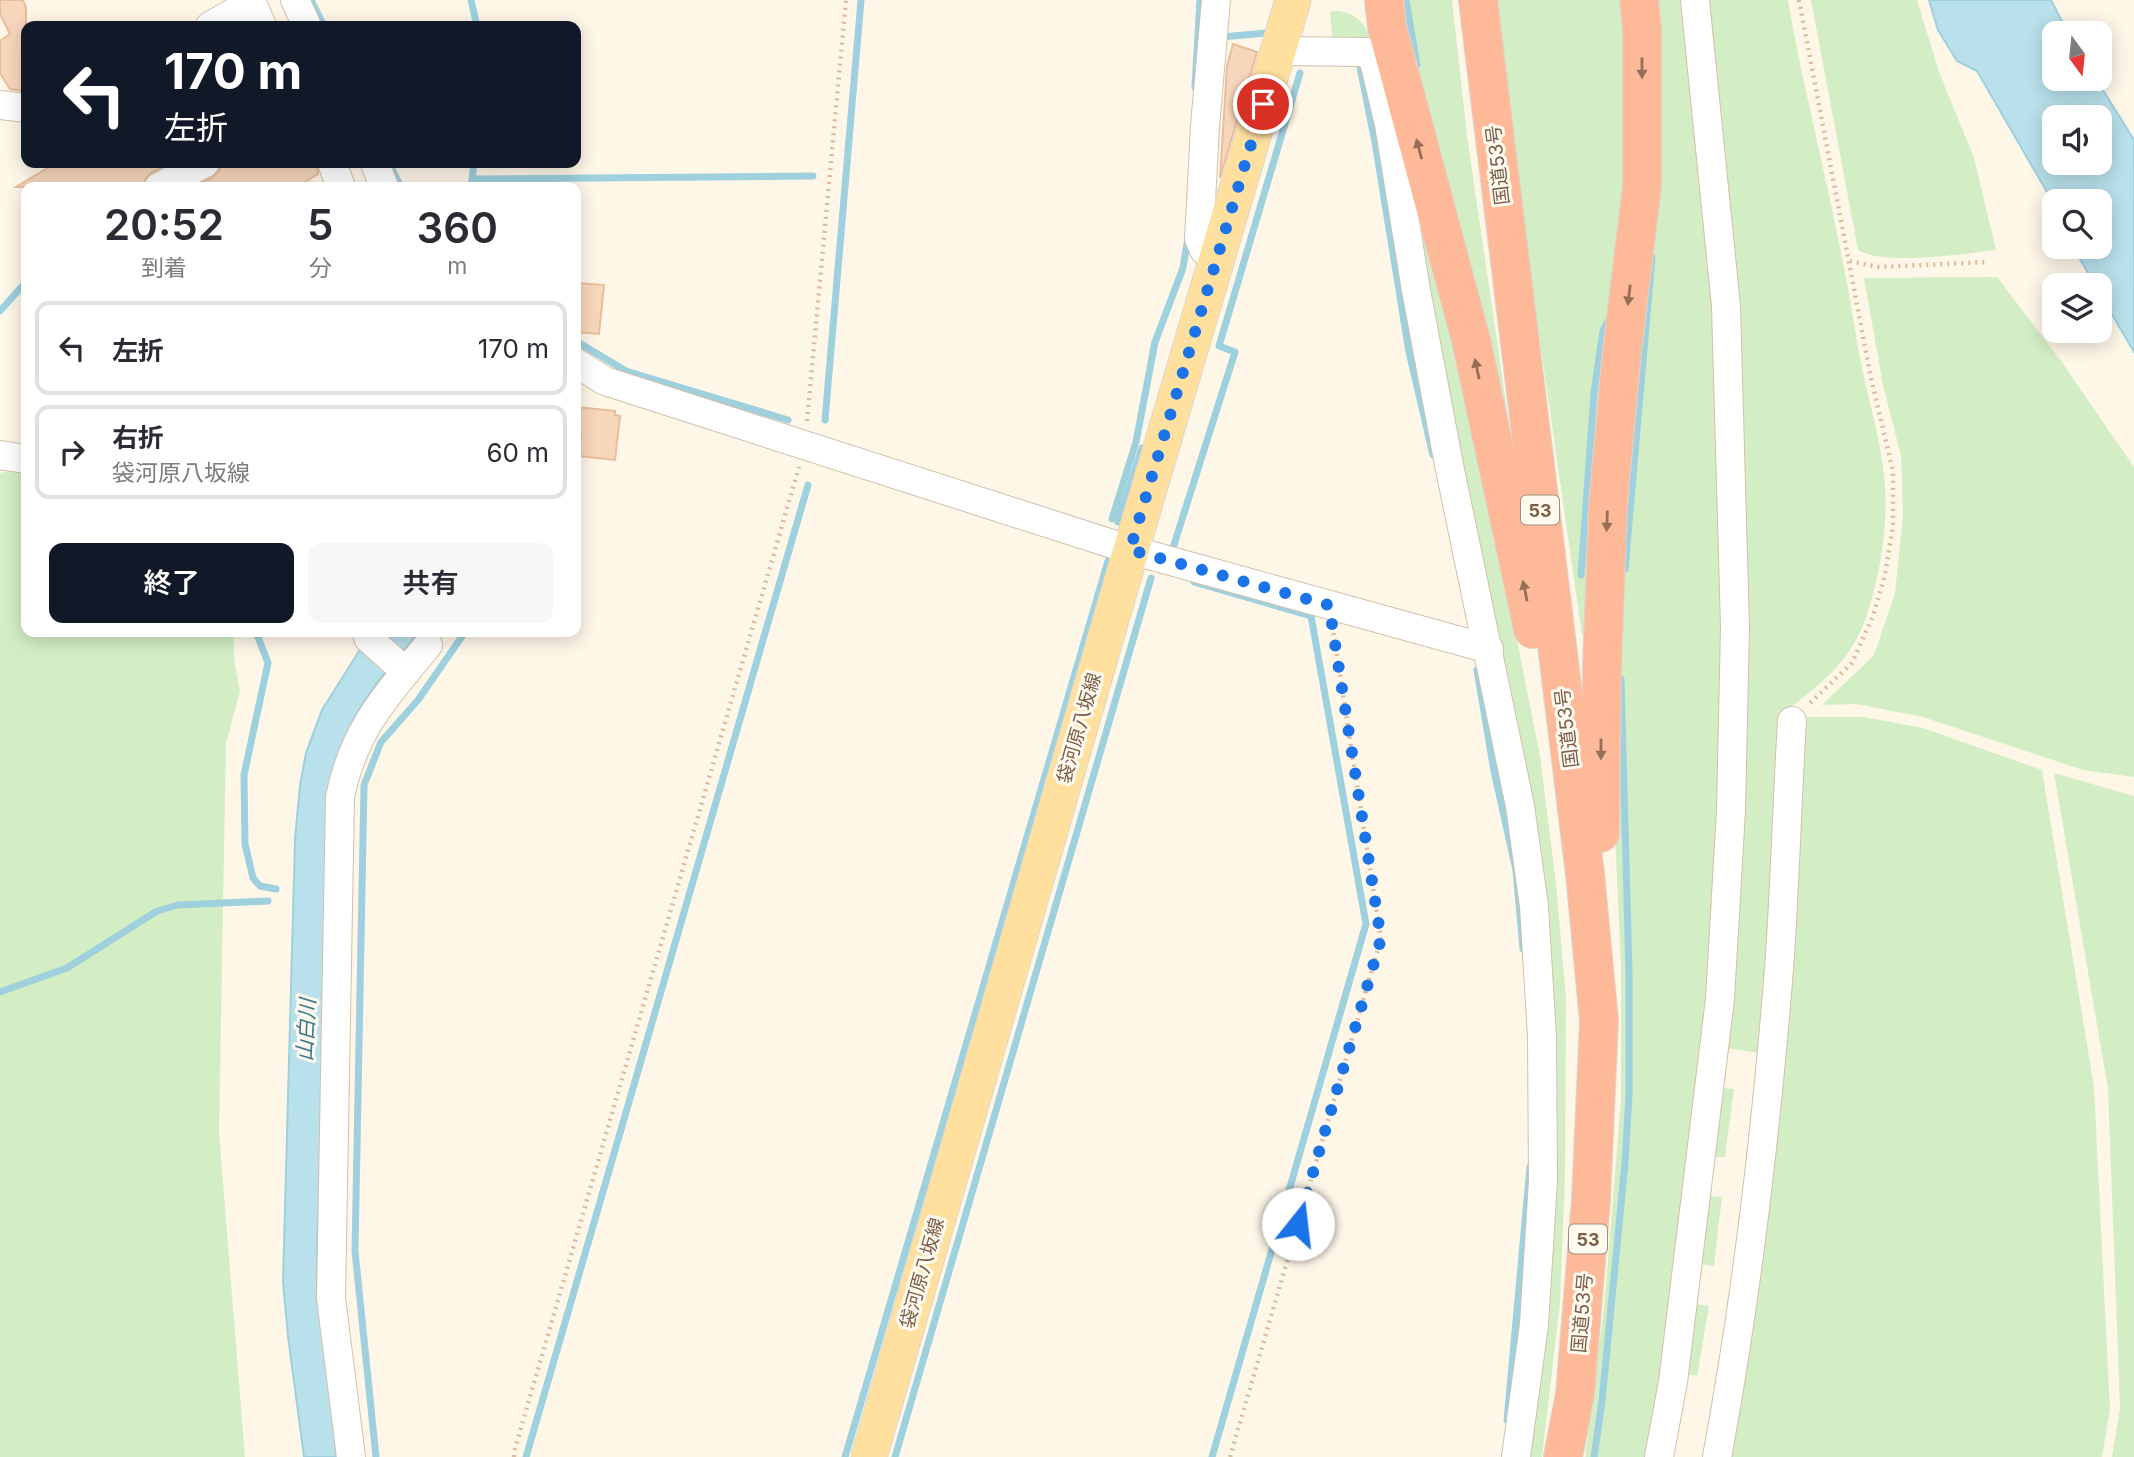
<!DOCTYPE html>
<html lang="ja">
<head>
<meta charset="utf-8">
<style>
  body { margin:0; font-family:Inter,"Noto Sans JP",sans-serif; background:#f7f7f7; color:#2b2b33; height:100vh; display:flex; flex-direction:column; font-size:26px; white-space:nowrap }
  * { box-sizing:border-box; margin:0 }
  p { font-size:23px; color:#7c7c81 }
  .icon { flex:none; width:38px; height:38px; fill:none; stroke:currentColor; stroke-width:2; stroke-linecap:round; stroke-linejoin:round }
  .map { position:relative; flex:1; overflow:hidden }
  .details { position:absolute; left:21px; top:182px; width:560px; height:455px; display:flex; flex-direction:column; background:#fff; border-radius:14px; box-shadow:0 4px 18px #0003 }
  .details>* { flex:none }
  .top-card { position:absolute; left:21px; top:21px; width:560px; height:147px; border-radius:14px; box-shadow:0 4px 18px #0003; background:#111827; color:#fff; overflow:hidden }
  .needle { width:46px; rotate:165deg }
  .tools { position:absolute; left:2042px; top:21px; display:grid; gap:14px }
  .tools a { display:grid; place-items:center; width:70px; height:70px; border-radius:14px; background:#fff; box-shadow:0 4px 18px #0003; font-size:35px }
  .pin { position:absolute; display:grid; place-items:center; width:60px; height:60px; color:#fff; margin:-30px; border:4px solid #fff; border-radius:50%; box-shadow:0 2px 7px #0007 }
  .me { position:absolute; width:77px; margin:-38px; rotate:16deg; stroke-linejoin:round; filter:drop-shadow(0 0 5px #0008) }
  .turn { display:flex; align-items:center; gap:24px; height:147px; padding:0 28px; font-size:32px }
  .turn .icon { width:91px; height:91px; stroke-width:2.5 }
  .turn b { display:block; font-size:49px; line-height:60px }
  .eta { display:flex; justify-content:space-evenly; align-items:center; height:119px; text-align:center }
  .eta b { font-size:42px; font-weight:600; line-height:49px }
  .action { display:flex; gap:14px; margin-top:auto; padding:14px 28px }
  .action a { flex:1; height:80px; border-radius:14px; background:#111827; color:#fff; font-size:28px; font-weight:600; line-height:80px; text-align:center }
  .action a+a { background:#f7f7f7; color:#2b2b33 }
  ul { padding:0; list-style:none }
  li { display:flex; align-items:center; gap:21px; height:94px; margin:0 14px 10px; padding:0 14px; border:4px solid #e1e1e2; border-radius:14px }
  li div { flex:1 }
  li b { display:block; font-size:26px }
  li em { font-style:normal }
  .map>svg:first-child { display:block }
  .green { fill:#d3eec4 }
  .water { fill:#b9e1eb; stroke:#9ed0de; stroke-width:2; fill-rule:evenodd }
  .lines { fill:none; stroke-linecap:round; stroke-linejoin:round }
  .stream { stroke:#9ed0de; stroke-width:7 }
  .building { fill:#f7d7bc; stroke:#ebbe9b; stroke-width:2 }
  .minor-casing { stroke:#d3bfab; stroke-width:30 }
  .major-casing { stroke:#ddd5cf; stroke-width:37 }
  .highway-casing { stroke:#ddd5cf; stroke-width:40 }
  .path { stroke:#dcba9e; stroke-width:4.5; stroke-dasharray:2 5; stroke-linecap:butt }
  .minor { stroke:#fff; stroke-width:28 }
  .major { stroke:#ffe09e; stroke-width:35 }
  .highway { stroke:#feb999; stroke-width:38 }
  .oneway { fill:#966f58 }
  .route { stroke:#1a73e8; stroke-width:12; stroke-dasharray:0 21.6 }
  .labels { text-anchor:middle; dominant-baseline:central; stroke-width:6; stroke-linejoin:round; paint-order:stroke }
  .shield { fill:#fffaf0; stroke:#a38c7a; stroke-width:2 }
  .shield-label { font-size:18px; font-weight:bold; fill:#7c5d48 }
  .street-label { font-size:19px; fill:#7c5d48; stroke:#fffaf0 }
  .water-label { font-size:21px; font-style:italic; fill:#3c798a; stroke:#fffaf0 }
</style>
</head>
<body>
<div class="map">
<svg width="2134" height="1457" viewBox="0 0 2134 1457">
  <rect width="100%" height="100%" fill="#fef7e8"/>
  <!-- green -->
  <g class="green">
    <path d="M1394,0H1452L1467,136L1511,437Z"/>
    <path d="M1491,0H1628L1630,142L1589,636L1582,635Z"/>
    <path d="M1653,0H1686L1716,332L1722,562L1720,776L1705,1048L1649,1457H1585L1604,1307L1621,1100V966L1611,748Z"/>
    <path d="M1707,0H1788C1802,82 1823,162 1839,243C1847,280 1853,316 1859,353C1866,391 1878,428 1883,467C1890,516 1882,570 1866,618C1850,663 1817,688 1780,715L1775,851L1759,1053L1725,1048L1738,886Z"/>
    <path d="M1811,0H1917L1939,72L1974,158L1996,250C1964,254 1884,266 1858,250Z"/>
    <path d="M1335,11C1355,12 1364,22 1371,39L1333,41L1330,12Z"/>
    <path d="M1410,165L1443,297L1519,650L1540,756L1556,883L1566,999L1565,1177L1560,1303L1542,1457H1526L1550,1012L1439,379Z"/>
    <path d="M1997,277L2061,361L2134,467V777L2083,770L1923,717L1856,704L1822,705L1874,655L1895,593L1903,516L1901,456L1883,385L1864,278Z"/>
    <path d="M26,468V632H233L235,666L240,691L226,743L219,1132L245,1457H0V473Z"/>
    <path d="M1807,717H1864L1923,728L2042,770L2094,1087L2110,1409L2102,1457H1730L1787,1018Z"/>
    <path d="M2054,773L2134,796V1457H2112L2120,1408L2108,1089Z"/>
    <path d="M1721,1088L1734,1089L1725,1157H1712Z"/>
    <path d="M1709,1196L1722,1197L1714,1266L1700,1264Z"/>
    <path d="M1696,1304L1709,1306L1697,1376L1685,1374Z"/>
  </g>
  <!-- water -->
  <g class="water">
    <path d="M1929,0H2051L2068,33H2054V79H2096L2134,140V352L2100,294V285H2095L2073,247H2100V201H2054V204L1977,71L1957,61L1938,30ZM2054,117H2100V163H2054Z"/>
    <path d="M391,632H419C392,664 363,696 346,735L317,1243V1285L337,1457H304L288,1336L283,1282L295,839L300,785L306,753L322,710L361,648L381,639Z"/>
  </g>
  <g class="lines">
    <!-- stream -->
    <g class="stream">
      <path d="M311,0L324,26"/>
      <path d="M471,0L477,26"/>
      <path d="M1406,0L1417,65"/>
      <path d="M1222,37L1266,33"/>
      <path d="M1360,67L1375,142L1409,352L1433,455"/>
      <path d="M1195,87L1200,0"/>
      <path d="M389,163L401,187"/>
      <path d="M476,179L813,176"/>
      <path d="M471,187L474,163"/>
      <path d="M0,311L26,282"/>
      <path d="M576,341L626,371L788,420"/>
      <path d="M825,420L861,0"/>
      <path d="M1112,519L1136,442L1155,342L1183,268L1188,238"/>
      <path d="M1118,522L1142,448"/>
      <path d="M1173,548L1235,352L1219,346L1300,73"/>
      <path d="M1625,569L1652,257"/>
      <path d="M1581,575L1594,393L1603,331L1610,317"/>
      <path d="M1194,582L1311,616L1366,924L1212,1457"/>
      <path d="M256,632L268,663L244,775L245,844L253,878L260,886L276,889"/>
      <path d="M1477,670L1494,771L1516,870L1523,949"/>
      <path d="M0,992L67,968L157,911L178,905L268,901"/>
      <path d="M1507,1420L1530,1167"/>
      <path d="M376,1457L355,1251L364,785L381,742L418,700L465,632"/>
      <path d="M526,1457L808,485"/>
      <path d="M845,1457L1108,561"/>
      <path d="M895,1457L1151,578"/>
      <path d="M1594,1457L1602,1401L1625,1163L1629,1095V972L1621,679"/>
    </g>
  </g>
  <!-- building -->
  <g class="building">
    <path d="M0,0H23L26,8V91L10,89L0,73V41L10,34L0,14Z"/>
    <path d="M1233,44L1257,52L1220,178L1227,66Z"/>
    <path d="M56,163H170L151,173L145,179L143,187H16Z"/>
    <path d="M221,163H316L318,174L297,187H194L213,177L219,171Z"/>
    <path d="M576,283L604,285L599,334L576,332Z"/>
    <path d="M576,407L615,411V415L620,416L615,460L579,456L581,433L576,432Z"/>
  </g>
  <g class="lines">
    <defs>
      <g id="minor">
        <path d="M251,0L262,26"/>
        <path d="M295,0L307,26"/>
        <path d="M1216,0L1205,126L1199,239L1204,250L1217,260"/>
        <path d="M210,26L252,2"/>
        <path d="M1278,51L1366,52L1374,61L1389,124L1416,290L1449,465L1520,806L1534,906L1542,1037L1543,1181L1534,1325L1516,1457"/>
        <path d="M0,105L26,108"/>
        <path d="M332,163L341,187"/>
        <path d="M375,163L384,187"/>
        <path d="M159,187L205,163"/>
        <path d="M576,363L605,381L1131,550L1489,649"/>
        <path d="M0,455L26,459"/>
        <path d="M367,632L368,638L406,672"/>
        <path d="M351,1457L331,1298L340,797C354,729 386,696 428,645"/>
        <path d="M1659,1457L1673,1382L1720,999L1731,810L1735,627L1726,306L1695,0"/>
        <path d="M1717,1457C1747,1296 1766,1132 1779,969C1785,886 1787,803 1792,721"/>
      </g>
      <path id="major" d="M869,1457L1131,550L1293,0"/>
      <g id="highway">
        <path d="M1384,0L1387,27L1471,340L1533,629"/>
        <path d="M1478,0L1585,874L1599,1021L1591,1200L1575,1394L1563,1457"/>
        <path d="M1600,833L1602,668L1608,505L1622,351L1642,186V29L1639,0"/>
      </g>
    </defs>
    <!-- minor casing -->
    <use href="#minor" class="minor-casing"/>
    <!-- major casing -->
    <use href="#major" class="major-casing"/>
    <!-- highway casing -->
    <use href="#highway" class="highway-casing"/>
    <!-- path -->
    <g class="path">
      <path d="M1799,0L1871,378L1893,471V526L1885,575L1873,616L1852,663L1810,703"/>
      <path d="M1850,261L1878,267L1989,262"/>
      <path d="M807,421L846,0"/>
      <path d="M514,1457V1452L799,467"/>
      <path d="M1230,1457L1381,939L1333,630"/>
    </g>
    <!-- minor -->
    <use href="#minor" class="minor"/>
    <!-- major -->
    <use href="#major" class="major"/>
    <!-- highway -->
    <use href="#highway" class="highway"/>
  </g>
  <!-- one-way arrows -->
  <defs><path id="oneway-solid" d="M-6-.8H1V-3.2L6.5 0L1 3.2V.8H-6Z" transform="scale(1.75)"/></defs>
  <g class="oneway">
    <use href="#oneway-solid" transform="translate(1642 68) rotate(90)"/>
    <use href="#oneway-solid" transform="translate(1419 149) rotate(-105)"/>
    <use href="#oneway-solid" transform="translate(1629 295) rotate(97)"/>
    <use href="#oneway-solid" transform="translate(1477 369) rotate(-102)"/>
    <use href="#oneway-solid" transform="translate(1607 521) rotate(92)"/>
    <use href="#oneway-solid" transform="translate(1525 591) rotate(-102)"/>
    <use href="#oneway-solid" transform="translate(1601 749) rotate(90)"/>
  </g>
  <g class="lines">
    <!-- route -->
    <path class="route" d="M1263,104L1130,550L1329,605L1381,939L1298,1224"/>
  </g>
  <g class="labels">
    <!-- shield labels -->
    <g class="shield">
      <rect x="1521" y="495.5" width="38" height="29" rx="5"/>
      <rect x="1569" y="1224.5" width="38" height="29" rx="5"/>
    </g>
    <g class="shield-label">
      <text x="1540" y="510">53</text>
      <text x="1588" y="1239">53</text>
    </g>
    <!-- street labels -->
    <g class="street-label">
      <text transform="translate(1498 165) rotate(-97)">国道53号</text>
      <text transform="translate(1079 728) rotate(-74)">袋河原八坂線</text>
      <text transform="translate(1567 728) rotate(-97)">国道53号</text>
      <text transform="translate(922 1273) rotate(-74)">袋河原八坂線</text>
      <text transform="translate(1582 1313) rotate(-85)">国道53号</text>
    </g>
    <!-- water labels -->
    <g class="water-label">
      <text transform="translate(306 1030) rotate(-87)">山白川</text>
    </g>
  </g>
</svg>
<div class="tools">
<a><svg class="needle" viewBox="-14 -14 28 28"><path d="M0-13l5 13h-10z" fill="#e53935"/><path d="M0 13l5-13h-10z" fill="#7c7c81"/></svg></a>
<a><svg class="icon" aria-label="sound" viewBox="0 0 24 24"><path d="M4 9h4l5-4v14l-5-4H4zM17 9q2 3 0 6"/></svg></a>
<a><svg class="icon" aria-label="search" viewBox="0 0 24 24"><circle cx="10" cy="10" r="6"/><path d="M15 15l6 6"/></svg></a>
<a><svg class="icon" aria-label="layers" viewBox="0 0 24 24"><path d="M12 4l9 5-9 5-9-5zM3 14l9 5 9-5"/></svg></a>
</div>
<div class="pin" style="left:1263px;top:104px;background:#d93025"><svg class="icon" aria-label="arrive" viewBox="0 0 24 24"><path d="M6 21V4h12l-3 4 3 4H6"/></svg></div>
<svg class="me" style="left:1298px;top:1224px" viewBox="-20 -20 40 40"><circle r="19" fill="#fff"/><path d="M0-13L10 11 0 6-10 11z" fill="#1a73e8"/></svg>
<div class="top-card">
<div class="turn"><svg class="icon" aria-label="left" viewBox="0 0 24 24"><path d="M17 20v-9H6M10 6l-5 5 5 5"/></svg><div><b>170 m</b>左折</div></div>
</div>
<section class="details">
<div class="eta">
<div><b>20:52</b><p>到着</p></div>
<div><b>5</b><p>分</p></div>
<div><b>360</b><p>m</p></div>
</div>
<ul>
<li><svg class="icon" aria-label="left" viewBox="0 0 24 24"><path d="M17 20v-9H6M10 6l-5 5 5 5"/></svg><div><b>左折</b></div><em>170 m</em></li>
<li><svg class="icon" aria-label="right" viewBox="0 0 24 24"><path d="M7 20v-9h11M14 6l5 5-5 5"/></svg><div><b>右折</b><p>袋河原八坂線</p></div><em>60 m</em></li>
</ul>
<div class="action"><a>終了</a><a>共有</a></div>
</section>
</div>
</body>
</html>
